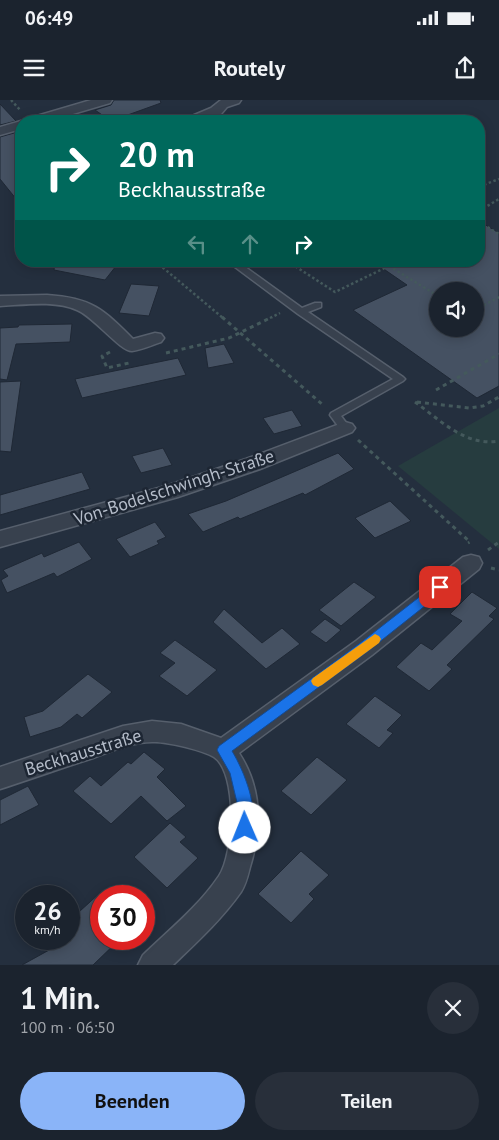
<!DOCTYPE html>
<html lang="de">
<head>
<meta charset="utf-8">
<style>
  body { margin:0; font-family:"PT Sans",sans-serif; background:#282f3a; color:#f1f3f6; height:100vh; display:flex; flex-direction:column; font-size:19px; white-space:nowrap }
  * { box-sizing:border-box; margin:0 }
  p { font-size:16px; color:#a0a4aa }
  .icon { flex:none; width:28px; height:28px; fill:none; stroke:currentColor; stroke-width:2; stroke-linecap:round; stroke-linejoin:round }
  .map { position:relative; height:865px; overflow:hidden }
  .drawer { display:flex; flex-direction:column; background:#1b232e; flex:1 }
  .drawer>* { flex:none }
  .guide { position:absolute; left:15px; top:15px; width:470px; height:152px; border-radius:20px; box-shadow:0 2px 12px #0003,0 0 0 1px #39404a; background:#00695c; color:#fff; overflow:hidden }
  .tools { position:absolute; left:429px; top:182px; display:grid; gap:10px }
  .tools a { display:grid; place-items:center; width:55px; height:55px; border-radius:50%; background:#1b232e; box-shadow:0 2px 12px #0003,0 0 0 1px #39404a; font-size:25px }
  .speed { position:absolute; left:15px; top:785px; display:flex; gap:10px; font-size:25px; font-weight:700; text-align:center }
  .speed>* { display:grid; place-content:center; width:65px; height:65px; border-radius:50%; background:#1b232e; box-shadow:0 2px 12px #0003,0 0 0 1px #39404a; line-height:1 }
  .speed small { font-size:12px; font-weight:400 }
  .speed .limit { border:8px solid #d22; background:#fff; color:#111 }
  .pin { position:absolute; display:grid; place-items:center; width:42px; height:42px; color:#fff; margin:-21px; border-radius:10px; box-shadow:0 2px 8px #0006 }
  .me { position:absolute; width:55px; margin:-28px; rotate:359deg; stroke-linejoin:round; filter:drop-shadow(0 0 4px #0008) }
  .turn { display:flex; align-items:center; gap:18px; height:105px; padding:0 20px; font-size:22px }
  .turn .icon { width:65px; height:65px; stroke-width:2.5 }
  .turn b { display:block; font-size:35px; line-height:42px }
  .lanes { display:flex; align-items:center; height:48px; padding:0 20px; background:#0003; justify-content:center; gap:25px; direction:ltr }
  .lanes .off { opacity:.35 }
  .round { display:grid; place-items:center; flex:none; width:52px; height:52px; border-radius:26px; background:#282f3a }
  .headline { display:flex; align-items:center; justify-content:space-between; height:85px; padding:0 20px }
  h1 { font-size:30px; font-weight:600; line-height:38px }
  .button { display:flex; gap:10px; margin-top:auto; padding:10px 20px }
  .button a { flex:1; height:58px; border-radius:30px; background:#8ab4f8; color:#111; font-size:20px; font-weight:600; line-height:58px; text-align:center }
  .button a+a { background:#282f3a; color:#f1f3f6 }
  .status { display:flex; justify-content:space-between; align-items:center; height:35px; padding:0 25px; background:#1b232e; direction:ltr }
  .status svg { height:14px; fill:currentColor }
  header { display:flex; justify-content:space-between; align-items:center; height:65px; padding:0 20px; background:#1b232e; font-size:22px; font-weight:600 }
  .map>svg:first-child { display:block }
  .green { fill:#263c3f }
  .building { fill:#455162; stroke:#1f2835; fill-rule:evenodd }
  .lines { fill:none; stroke-linecap:round; stroke-linejoin:round }
  .lane-casing { stroke:#565f6c; stroke-width:3 }
  .street-casing { stroke:#565f6c; stroke-width:3 }
  .path-far1 { stroke:#44595c; stroke-width:2.5; stroke-dasharray:2.5 2.5; stroke-linecap:butt }
  .path { stroke:#44595c; stroke-width:3; stroke-dasharray:4 4; stroke-linecap:butt }
  .lane { fill:#38414e; fill-rule:evenodd }
  .street { fill:#38414e; fill-rule:evenodd }
  .route { fill:#1a73e8; stroke:#114b97 }
  .slow { fill:#f59e0b }
  .labels { text-anchor:middle; dominant-baseline:central; stroke-width:5; stroke-linejoin:round; paint-order:stroke }
  .street-label { font-size:18px; fill:#b4bcc9; stroke:#1d2633 }
</style>
</head>
<body>
<div class="status"><b>06:49</b><svg viewBox="0 0 49 12"><path d="M0 12V9h3v3zM5 12V6h3v6zM10 12V3h3v9zM15 12V0h3v12zM26 1h20v11H26zM47 4h2v5h-2z"/></svg></div>
<header><svg class="icon" aria-label="menu" viewBox="0 0 24 24"><path d="M4 6h16M4 12h16M4 18h16"/></svg>Routely<svg class="icon" aria-label="share" viewBox="0 0 24 24"><path d="M12 15V3M7 8l5-5 5 5M5 13v7h14v-7"/></svg></header>
<div class="map">
<svg width="499" height="865" viewBox="0 0 499 865">
  <rect width="100%" height="100%" fill="#242f3e"/>
  <!-- green -->
  <path class="green" d="M499,308V449L398,366Z"/>
  <!-- building -->
  <g class="building">
    <path d="M114,0H160L161,3L111,21L95,10L111,5Z"/>
    <path d="M0,4L16,21L0,25Z"/>
    <path d="M21,31V105L0,79V37Z"/>
    <path d="M479,121L499,133V286L477,298L353,210L407,185L372,161H479ZM438,191H475V229H438Z"/>
    <path d="M55,161H120L105,180L54,170Z"/>
    <path d="M131,184L159,186L149,216L119,213Z"/>
    <path d="M72,224L70,242L16,244L7,280L0,279V228L18,227L19,225Z"/>
    <path d="M224,244L234,263L208,268L205,248Z"/>
    <path d="M178,258L186,275L82,298L75,279Z"/>
    <path d="M21,281L11,352L0,351V282Z"/>
    <path d="M292,310L302,326L274,334L263,318Z"/>
    <path d="M163,348L172,365L141,373L132,356Z"/>
    <path d="M338,353L354,369L305,395L303,393L240,419L238,417L203,432L188,414L226,401Z"/>
    <path d="M82,372L90,389L0,415V395Z"/>
    <path d="M390,401L411,421L375,438L355,418Z"/>
    <path d="M155,422L166,437L157,441L159,444L130,457L116,439Z"/>
    <path d="M79,442L92,459L57,477L54,473L7,493L1,480L8,476L3,470L42,453L44,457Z"/>
    <path d="M354,482L376,497L341,526L319,510Z"/>
    <path d="M472,492L497,508L489,516L494,519L447,565L452,569L429,591L396,567L421,543L432,550L462,521L450,514Z"/>
    <path d="M224,509L262,543L282,528L300,544L266,569L213,522Z"/>
    <path d="M325,519L341,530L326,543L310,532Z"/>
    <path d="M175,540L217,570L187,596L159,576L175,563L160,553Z"/>
    <path d="M88,574L112,592L82,618L77,614L61,627L30,637L24,617L43,611Z"/>
    <path d="M375,596L402,615L387,630L393,633L379,648L346,624Z"/>
    <path d="M144,652L165,669L157,677L186,706L167,721L141,696L111,724L73,691L90,676L101,686L128,662L131,664Z"/>
    <path d="M317,657L347,680L311,715L281,691Z"/>
    <path d="M28,686L39,705L0,725V700Z"/>
    <path d="M170,723L186,737L180,742L198,758L167,788L134,757Z"/>
    <path d="M301,751L329,775L309,794L314,799L291,823L258,794Z"/>
    <path d="M101,792V839H120L93,865H22L69,839V821Z"/>
  </g>
  <g class="lines">
    <defs>
      <path id="lane" d="M227,161H237L302,208L315,203H321V207L308,212L403,277L405,279L403,281L341,316L350,328L349,330H341L330,315L331,313L393,279L298,214Z"/>
      <g id="street">
        <path d="M91,0H112L110,3L49,21H28L30,18Z"/>
        <path d="M221,0H241L239,3L227,7L221,14L203,21H167L174,17L192,16L211,8Z"/>
        <path d="M21,21H23L21,29L0,35V27Z"/>
        <path d="M47,195C92,198 103,209 133,239L155,233L161,234L164,238L161,242C152,245 141,250 132,251C121,252 93,216 77,210C54,200 24,205 0,206V196Z"/>
        <path d="M345,322L352,324L355,328L352,332L260,369L178,397L0,447V431L166,386L246,359Z"/>
        <path d="M471,455L479,457L482,463L479,469L372,555L239,653C262,688 262,728 250,767C248,775 246,784 241,792C222,819 197,842 173,865H138L143,855C169,830 199,806 219,776C234,754 238,673 214,657C203,650 165,641 152,642C132,642 112,651 93,658C62,668 31,679 0,689V667L123,626L152,621L181,624L221,638L356,541L463,457Z"/>
      </g>
    </defs>
    <!-- lane casing -->
    <use href="#lane" class="lane-casing"/>
    <!-- street casing -->
    <use href="#street" class="street-casing"/>
    <!-- path-far1 -->
    <g class="path-far1">
      <path d="M11,0L21,11"/>
      <path d="M479,83L486,84L499,79"/>
      <path d="M479,111L499,99"/>
      <path d="M479,122L499,134"/>
      <path d="M155,161L223,218"/>
      <path d="M287,161L335,192L389,166L382,161"/>
      <path d="M263,166L274,161"/>
      <path d="M389,166L438,196"/>
      <path d="M475,210L499,197"/>
      <path d="M270,218L280,213"/>
    </g>
    <!-- path -->
    <g class="path">
      <path d="M222,217L323,305"/>
      <path d="M110,252L102,256L107,268L129,263"/>
      <path d="M166,253L229,238L272,217"/>
      <path d="M436,290L499,254"/>
      <path d="M415,302C440,320 466,347 499,341"/>
      <path d="M417,302L469,308L483,306L499,297"/>
      <path d="M358,340L470,442L468,443"/>
      <path d="M488,450L499,442"/>
      <path d="M491,468L499,470"/>
    </g>
    <!-- lane -->
    <use href="#lane" class="lane"/>
    <!-- street -->
    <use href="#street" class="street"/>
  </g>
  <!-- route -->
  <path class="route" d="M440,482L445,484L446,487L445,490L368,551L232,651C244,671 260,710 250,732L245,734L240,732L237,728L239,711L230,673L217,650L219,646L359,544L436,484Z"/>
  <!-- slow -->
  <path class="slow" d="M375,534L379,536L381,539L379,543L322,585L318,587L313,585L311,581L313,578Z"/>
  <g class="labels">
    <!-- street labels -->
    <g class="street-label">
      <text transform="translate(174 387) rotate(-18)">Von-Bodelschwingh-Straße</text>
      <text transform="translate(83 652) rotate(-17)">Beckhausstraße</text>
    </g>
  </g>
</svg>
<div class="tools">
<a><svg class="icon" aria-label="sound" viewBox="0 0 24 24"><path d="M4 9h4l5-4v14l-5-4H4zM17 9q2 3 0 6"/></svg></a>
</div>
<div class="speed"><div>26<small>km/h</small></div><div class="limit">30</div></div>
<div class="pin" style="left:440px;top:487px;background:#d93025"><svg class="icon" aria-label="arrive" viewBox="0 0 24 24"><path d="M6 21V4h12l-3 4 3 4H6"/></svg></div>
<svg class="me" style="left:245px;top:728px" viewBox="-20 -20 40 40"><circle r="19" fill="#fff"/><path d="M0-13L10 11 0 6-10 11z" fill="#1a73e8"/></svg>
<div class="guide">
<div class="turn"><svg class="icon" aria-label="right" viewBox="0 0 24 24"><path d="M7 20v-9h11M14 6l5 5-5 5"/></svg><div><b>20 m</b>Beckhausstraße</div></div>
<div class="lanes"><svg class="icon off" aria-label="left" viewBox="0 0 24 24"><path d="M17 20v-9H6M10 6l-5 5 5 5"/></svg><svg class="icon off" aria-label="ahead" viewBox="0 0 24 24"><path d="M12 20V5M6 11l6-6 6 6"/></svg><svg class="icon" aria-label="right" viewBox="0 0 24 24"><path d="M7 20v-9h11M14 6l5 5-5 5"/></svg></div>
</div>
</div>
<section class="drawer">
<div class="headline"><div><h1>1 Min.</h1><p>100 m · 06:50</p></div><a class="round"><svg class="icon" aria-label="close" viewBox="0 0 24 24"><path d="M6 6l12 12M18 6L6 18"/></svg></a></div>
<div class="button"><a>Beenden</a><a>Teilen</a></div>
</section>
</body>
</html>
